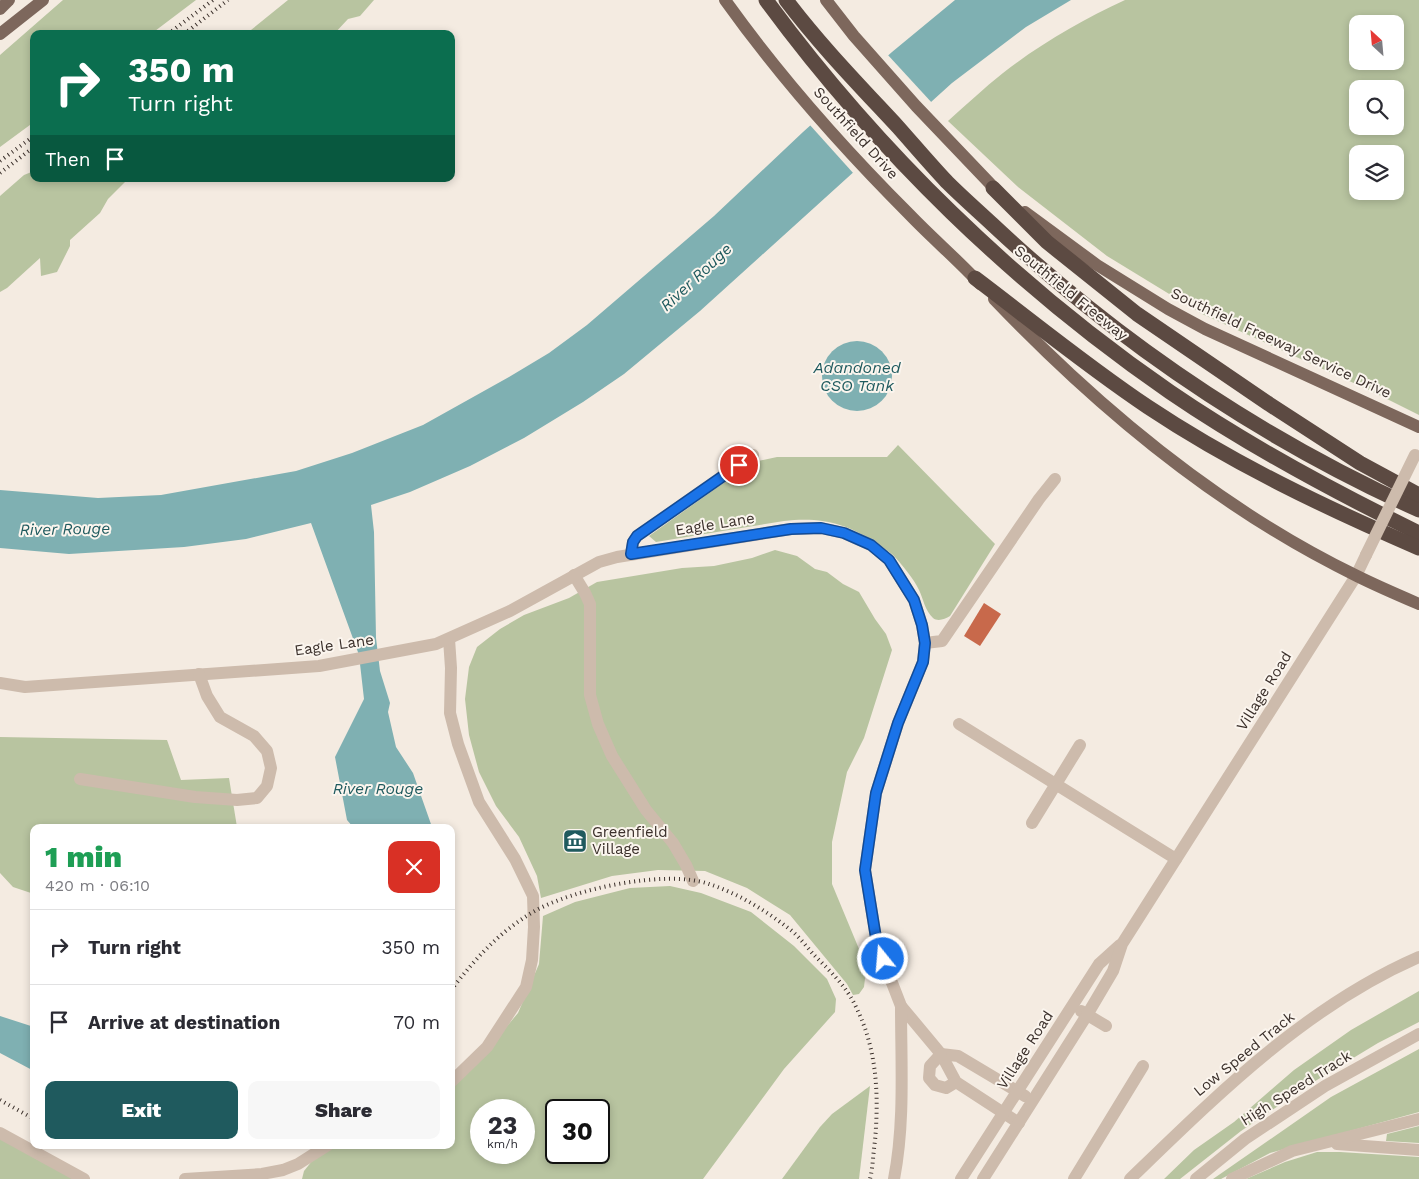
<!DOCTYPE html>
<html lang="en">
<head>
<meta charset="utf-8">
<style>
  body { margin:0; font-family:"Work Sans",sans-serif; background:#f7f7f7; color:#2b2b33; height:100vh; display:flex; flex-direction:column; font-size:19px; white-space:nowrap }
  * { box-sizing:border-box; margin:0 }
  p { font-size:16px; color:#7c7c81 }
  .icon { flex:none; width:28px; height:28px; fill:none; stroke:currentColor; stroke-width:2; stroke-linecap:round; stroke-linejoin:round }
  .map { position:relative; flex:1; overflow:hidden }
  .side { position:absolute; left:30px; top:824px; width:425px; height:325px; display:flex; flex-direction:column; background:#fff; border-radius:10px; box-shadow:0 2px 8px #0003 }
  .side>* { flex:none }
  .banner { position:absolute; left:30px; top:30px; width:425px; height:152px; border-radius:10px; box-shadow:0 2px 8px #0003; background:#0b6e4f; color:#fff; overflow:hidden }
  .needle { width:32px; rotate:334deg }
  .controls { position:absolute; left:1349px; top:15px; display:grid; gap:10px }
  .controls a { display:grid; place-items:center; width:55px; height:55px; border-radius:10px; background:#fff; box-shadow:0 2px 8px #0003; font-size:25px }
  .speed { position:absolute; left:470px; top:1099px; display:flex; gap:10px; font-size:25px; font-weight:700; text-align:center }
  .speed>* { display:grid; place-content:center; width:65px; height:65px; border-radius:50%; background:#fff; box-shadow:0 2px 8px #0003; line-height:1 }
  .speed small { font-size:12px; font-weight:400 }
  .speed .limit { border:2px solid #111; border-radius:8px; background:#fff; color:#111 }
  .pin { position:absolute; display:grid; place-items:center; width:42px; height:42px; color:#fff; margin:-21px; border:2px solid #fff; border-radius:50%; box-shadow:0 1px 5px #0007 }
  .me { position:absolute; width:55px; margin:-28px; rotate:343deg; stroke-linejoin:round; filter:drop-shadow(0 0 4px #0008) }
  .turn { display:flex; align-items:center; gap:18px; height:105px; padding:0 15px; font-size:22px }
  .turn .icon { width:65px; height:65px; stroke-width:2.5 }
  .turn b { display:block; font-size:35px; line-height:42px }
  .then { display:flex; align-items:center; height:48px; padding:0 15px; background:#0003; gap:10px; font-size:19px }
  .round { display:grid; place-items:center; flex:none; width:52px; height:52px; border-radius:10px; background:#f7f7f7 }
  .head { display:flex; align-items:center; justify-content:space-between; height:85px; padding:0 15px }
  h1 { font-size:30px; font-weight:800; line-height:38px; color:#1e9e55 }
  .button { display:flex; gap:10px; margin-top:auto; padding:10px 15px }
  .button a { flex:1; height:58px; border-radius:10px; background:#1f5a5e; color:#fff; font-size:20px; font-weight:800; line-height:58px; text-align:center }
  .button a+a { background:#f7f7f7; color:#2b2b33 }
  ul { padding:0; list-style:none }
  li { display:flex; align-items:center; gap:15px; height:75px; padding:0 15px; border-top:1px solid #e1e1e2 }
  li div { flex:1 }
  li b { display:block; font-size:19px }
  li em { font-style:normal }
  .map>svg:first-child { display:block }
  .green { fill:#b8c4a0; fill-rule:evenodd }
  .water { fill:#7fb0b2 }
  .pier { fill:#f4ebe1 }
  .building { fill:#c8694b }
  .lines { fill:none; stroke-linecap:round; stroke-linejoin:round }
  .minor { stroke:#cdbbac; stroke-width:12 }
  .major { stroke:#7d675c; stroke-width:12 }
  .highway { stroke:#5c4a42; stroke-width:15 }
  .rail { stroke:#3b302b; stroke-width:4; stroke-dasharray:1 4; stroke-linecap:butt }
  .minor-bridge { stroke:#cdbbac; stroke-width:12 }
  .route-casing { stroke:#114b97; stroke-width:12 }
  .route { stroke:#1a73e8; stroke-width:9 }
  .labels { text-anchor:middle; dominant-baseline:central; stroke-width:4; stroke-linejoin:round; paint-order:stroke }
  .street-label { font-size:15px; fill:#3b302b; stroke:#fbf5ee }
  .poi-label { font-size:15px; fill:#3b302b; stroke:#fbf5ee; text-anchor:start }
  .water-label { font-size:16px; font-style:italic; fill:#1f5a5e; stroke:#fbf5ee }
</style>
</head>
<body>
<div class="map">
<svg width="1419" height="1179" viewBox="0 0 1419 1179">
  <rect width="100%" height="100%" fill="#f4ebe1"/>
  <!-- green -->
  <g class="green">
    <path d="M63,0H196L151,34H34V122L0,147V55Z"/>
    <path d="M288,0H374L360,16L348,19L334,34H246Z"/>
    <path d="M1125,0H1419V415L1369,390L1202,314L1107,256L1018,187L948,121C966,105 984,88 1003,73C1040,44 1082,20 1125,0ZM1358,24H1395V61H1358ZM1358,89H1395V126H1358ZM1358,154H1395V191H1358Z"/>
    <path d="M34,171V179H128L108,199L100,213L70,240V246L57,272L41,276L40,258L7,288L0,292V196L24,175Z"/>
    <path d="M898,445L995,544L950,616C945,619 938,622 933,618C925,611 923,598 919,590C914,579 902,565 894,556C890,552 883,548 878,545C848,523 821,517 784,521L656,542L649,536L719,486L758,461L777,457H887Z"/>
    <path d="M775,550L797,556L815,569L827,572L843,584L859,592L875,619L886,634L892,650L864,738L847,772L832,842V884L859,949L866,970L864,987L859,994L853,995L847,984L790,915L747,888L705,871L658,870L612,876L541,898L537,876L519,837L496,806L479,772L469,735L465,699L469,667L477,647L500,629L524,615L569,598L597,582L682,568L714,566L752,558Z"/>
    <path d="M0,737L167,740L181,780L229,778L237,827L34,828V894L13,887L0,873Z"/>
    <path d="M670,886L701,893L751,912L794,946L827,979L836,999L835,1012L784,1069L703,1179H302L304,1171L312,1161L337,1145H451V1084L472,1068L518,1013L539,964L543,916L575,902L630,888ZM481,1110H524V1152H481ZM556,1110H599V1152H556Z"/>
    <path d="M1419,991V1022L1378,1043L1312,1083L1241,1131L1180,1179H1164L1194,1150L1234,1122L1294,1070L1351,1030Z"/>
    <path d="M1419,1049V1112L1270,1153L1221,1179H1213L1331,1097Z"/>
    <path d="M870,1086L859,1179H782L820,1127L832,1114Z"/>
    <path d="M1419,1126V1143L1386,1141L1387,1134Z"/>
    <path d="M0,1131L85,1179H0Z"/>
    <path d="M1317,1152H1340L1419,1157V1179H1246L1285,1162Z"/>
  </g>
  <!-- water -->
  <g class="water">
    <path d="M955,0H1071L1026,27L952,83L700,311L624,374L583,402L524,438L470,466L410,492L371,505L374,532L376,638L380,671L390,703L388,712L396,747L413,773L432,827H353L347,820L335,757L364,699L359,655L311,523L246,539L184,547L69,554L0,548V490L98,498L161,495L296,471L352,453L423,425L509,377L549,353L587,325L714,216L803,132L892,52Z"/>
    <circle cx="857" cy="376" r="35"/>
    <path d="M0,1016L34,1027V1071L0,1053Z"/>
  </g>
  <!-- pier -->
  <path class="pier" d="M887,54L933,104L854,174L809,124Z"/>
  <!-- building -->
  <path class="building" d="M984,603L1001,614L980,646L964,636Z"/>
  <g class="lines">
    <!-- minor -->
    <g class="minor">
      <path d="M631,554L633,542L637,536L753,455"/>
      <path d="M574,575L585,593L590,604V695L598,724L612,756L646,810L673,843L686,865L693,881"/>
      <path d="M449,639L451,668L450,713L458,744L479,802L515,859L533,896L534,927L532,960L526,987L487,1047L451,1082"/>
      <path d="M925,643L942,641L1039,499L1055,479"/>
      <path d="M0,683L25,687L319,666L436,644L510,611L599,562L617,557L791,529L821,528L844,533L871,545L889,560L914,600L922,625L925,643L923,662L898,723L876,793L865,870L877,944L901,1006L941,1054L956,1082L1019,1123"/>
      <path d="M959,724L1176,859"/>
      <path d="M80,779L195,797L237,800L257,798L267,786L271,768L267,751L254,736L220,717L207,696L199,674"/>
      <path d="M1032,823L1080,745"/>
      <path d="M1081,1011L1106,1026"/>
      <path d="M941,1054L958,1056L1025,1096"/>
      <path d="M941,1054L930,1066L929,1078L935,1085L946,1088L956,1082"/>
      <path d="M0,1133L84,1179"/>
      <path d="M1337,1144L1419,1150"/>
      <path d="M185,1179L262,1174L283,1170L298,1164L328,1145"/>
      <path d="M894,1179C905,1123 901,1063 901,1006"/>
      <path d="M961,1179L1099,964L1120,945"/>
      <path d="M983,1179L1087,1015L1113,971L1122,944L1356,576L1366,555"/>
      <path d="M1074,1179L1143,1066"/>
      <path d="M1130,1179C1217,1095 1306,1006 1419,957"/>
      <path d="M1196,1179L1245,1139L1325,1086L1419,1034"/>
      <path d="M1232,1179L1292,1151L1419,1119"/>
    </g>
    <!-- major -->
    <g class="major">
      <path d="M725,0C780,77 843,148 910,215C933,239 958,260 980,284"/>
      <path d="M826,0L854,36L916,106L999,193"/>
      <path d="M0,9L9,0"/>
      <path d="M0,34L43,0"/>
      <path d="M1025,212L1097,265L1168,309L1205,329L1419,427"/>
      <path d="M994,299C1099,409 1219,509 1357,576C1377,586 1398,595 1419,604"/>
    </g>
    <!-- highway -->
    <g class="highway">
      <path d="M766,0C877,151 1015,285 1170,392C1249,446 1333,491 1419,533"/>
      <path d="M786,0C820,45 859,85 898,127C914,145 930,164 947,182C962,197 977,210 992,224C1118,342 1262,439 1419,510"/>
      <path d="M993,188L1047,242L1137,314L1269,404L1360,463L1419,495"/>
      <path d="M975,278C1032,321 1088,367 1148,407C1232,463 1326,508 1419,548"/>
    </g>
    <!-- rail -->
    <g class="rail">
      <path d="M168,34L213,0"/>
      <path d="M184,34L228,0"/>
      <path d="M0,161L34,136"/>
      <path d="M0,173L34,147"/>
      <path d="M451,990C476,958 498,933 533,912C572,889 666,869 709,884C737,893 765,910 788,928C798,935 806,946 814,955C829,970 846,986 855,1005C877,1048 879,1094 875,1141C873,1154 873,1167 870,1179"/>
      <path d="M0,1100L34,1119"/>
      <path d="M109,1145L118,1147L190,1145"/>
    </g>
    <!-- minor-bridge -->
    <path class="minor-bridge" d="M1366,555L1415,455"/>
  </g>
  <g class="lines">
    <defs>
      <path id="route" d="M739,465L637,536L633,542L631,554L791,529L821,528L844,533L871,545L889,560L914,600L922,625L925,643L923,662L898,723L876,793L865,870L877,944L883,959"/>
    </defs>
    <!-- route casing -->
    <use href="#route" class="route-casing"/>
    <!-- route -->
    <use href="#route" class="route"/>
  </g>
  <!-- icons -->
  <defs>
    <symbol id="museum-square" viewBox="-11 -11 22 22"><rect x="-9" y="-9" width="18" height="18" rx="4" fill="#1f5a5e" stroke="#fbf5ee"/><path d="M0-6L6-3V-2H-6V-3ZM-5-1h2V3h-2ZM-1-1h2V3h-2ZM3-1h2V3H3ZM-6 4H6V6H-6Z" fill="#fff"/></symbol>
  </defs>
  <g fill-rule="evenodd">
    <use href="#museum-square" x="561" y="827" width="28" height="28"/>
  </g>
  <g class="labels">
    <!-- street labels -->
    <g class="street-label">
      <text transform="translate(856 133) rotate(48)">Southfield Drive</text>
      <text transform="translate(1071 293) rotate(39)">Southfield Freeway</text>
      <text transform="translate(1281 343) rotate(25)">Southfield Freeway Service Drive</text>
      <text transform="translate(715 524) rotate(-9)">Eagle Lane</text>
      <text transform="translate(334 645) rotate(-8)">Eagle Lane</text>
      <text transform="translate(1264 691) rotate(-58)">Village Road</text>
      <text transform="translate(1025 1050) rotate(-57)">Village Road</text>
      <text transform="translate(1244 1054) rotate(-39)">Low Speed Track</text>
      <text transform="translate(1296 1088) rotate(-32)">High Speed Track</text>
    </g>
    <!-- poi labels -->
    <g class="poi-label">
      <text x="592" y="832">Greenfield<tspan x="592" dy="17">Village</tspan></text>
    </g>
    <!-- water labels -->
    <g class="water-label">
      <text transform="translate(696 277) rotate(-43)">River Rouge</text>
      <text x="857" y="367">Adandoned<tspan x="857" dy="18">CSO Tank</tspan></text>
      <text transform="translate(65 529) rotate(-1)">River Rouge</text>
      <text x="378" y="788">River Rouge</text>
    </g>
  </g>
</svg>
<div class="controls">
<a><svg class="needle" viewBox="-14 -14 28 28"><path d="M0-13l5 13h-10z" fill="#e53935"/><path d="M0 13l5-13h-10z" fill="#7c7c81"/></svg></a>
<a><svg class="icon" aria-label="search" viewBox="0 0 24 24"><circle cx="10" cy="10" r="6"/><path d="M15 15l6 6"/></svg></a>
<a><svg class="icon" aria-label="layers" viewBox="0 0 24 24"><path d="M12 4l9 5-9 5-9-5zM3 14l9 5 9-5"/></svg></a>
</div>
<div class="speed"><div>23<small>km/h</small></div><div class="limit">30</div></div>
<div class="pin" style="left:739px;top:465px;background:#d93025"><svg class="icon" aria-label="arrive" viewBox="0 0 24 24"><path d="M6 21V4h12l-3 4 3 4H6"/></svg></div>
<svg class="me" style="left:883px;top:959px" viewBox="-20 -20 40 40"><circle r="17" fill="#1a73e8" stroke="#fff" stroke-width="3"/><path d="M0-11L8 9 0 5-8 9z" fill="#fff"/></svg>
<div class="banner">
<div class="turn"><svg class="icon" aria-label="right" viewBox="0 0 24 24"><path d="M7 20v-9h11M14 6l5 5-5 5"/></svg><div><b>350 m</b>Turn right</div></div>
<div class="then">Then<svg class="icon" aria-label="arrive" viewBox="0 0 24 24"><path d="M6 21V4h12l-3 4 3 4H6"/></svg></div>
</div>
<section class="side">
<div class="head"><div><h1>1 min</h1><p>420 m · 06:10</p></div><a class="round" style="background:#d93025;color:#fff"><svg class="icon" aria-label="close" viewBox="0 0 24 24"><path d="M6 6l12 12M18 6L6 18"/></svg></a></div>
<ul>
<li><svg class="icon" aria-label="right" viewBox="0 0 24 24"><path d="M7 20v-9h11M14 6l5 5-5 5"/></svg><div><b>Turn right</b></div><em>350 m</em></li>
<li><svg class="icon" aria-label="arrive" viewBox="0 0 24 24"><path d="M6 21V4h12l-3 4 3 4H6"/></svg><div><b>Arrive at destination</b></div><em>70 m</em></li>
</ul>
<div class="button"><a>Exit</a><a>Share</a></div>
</section>
</div>
</body>
</html>
